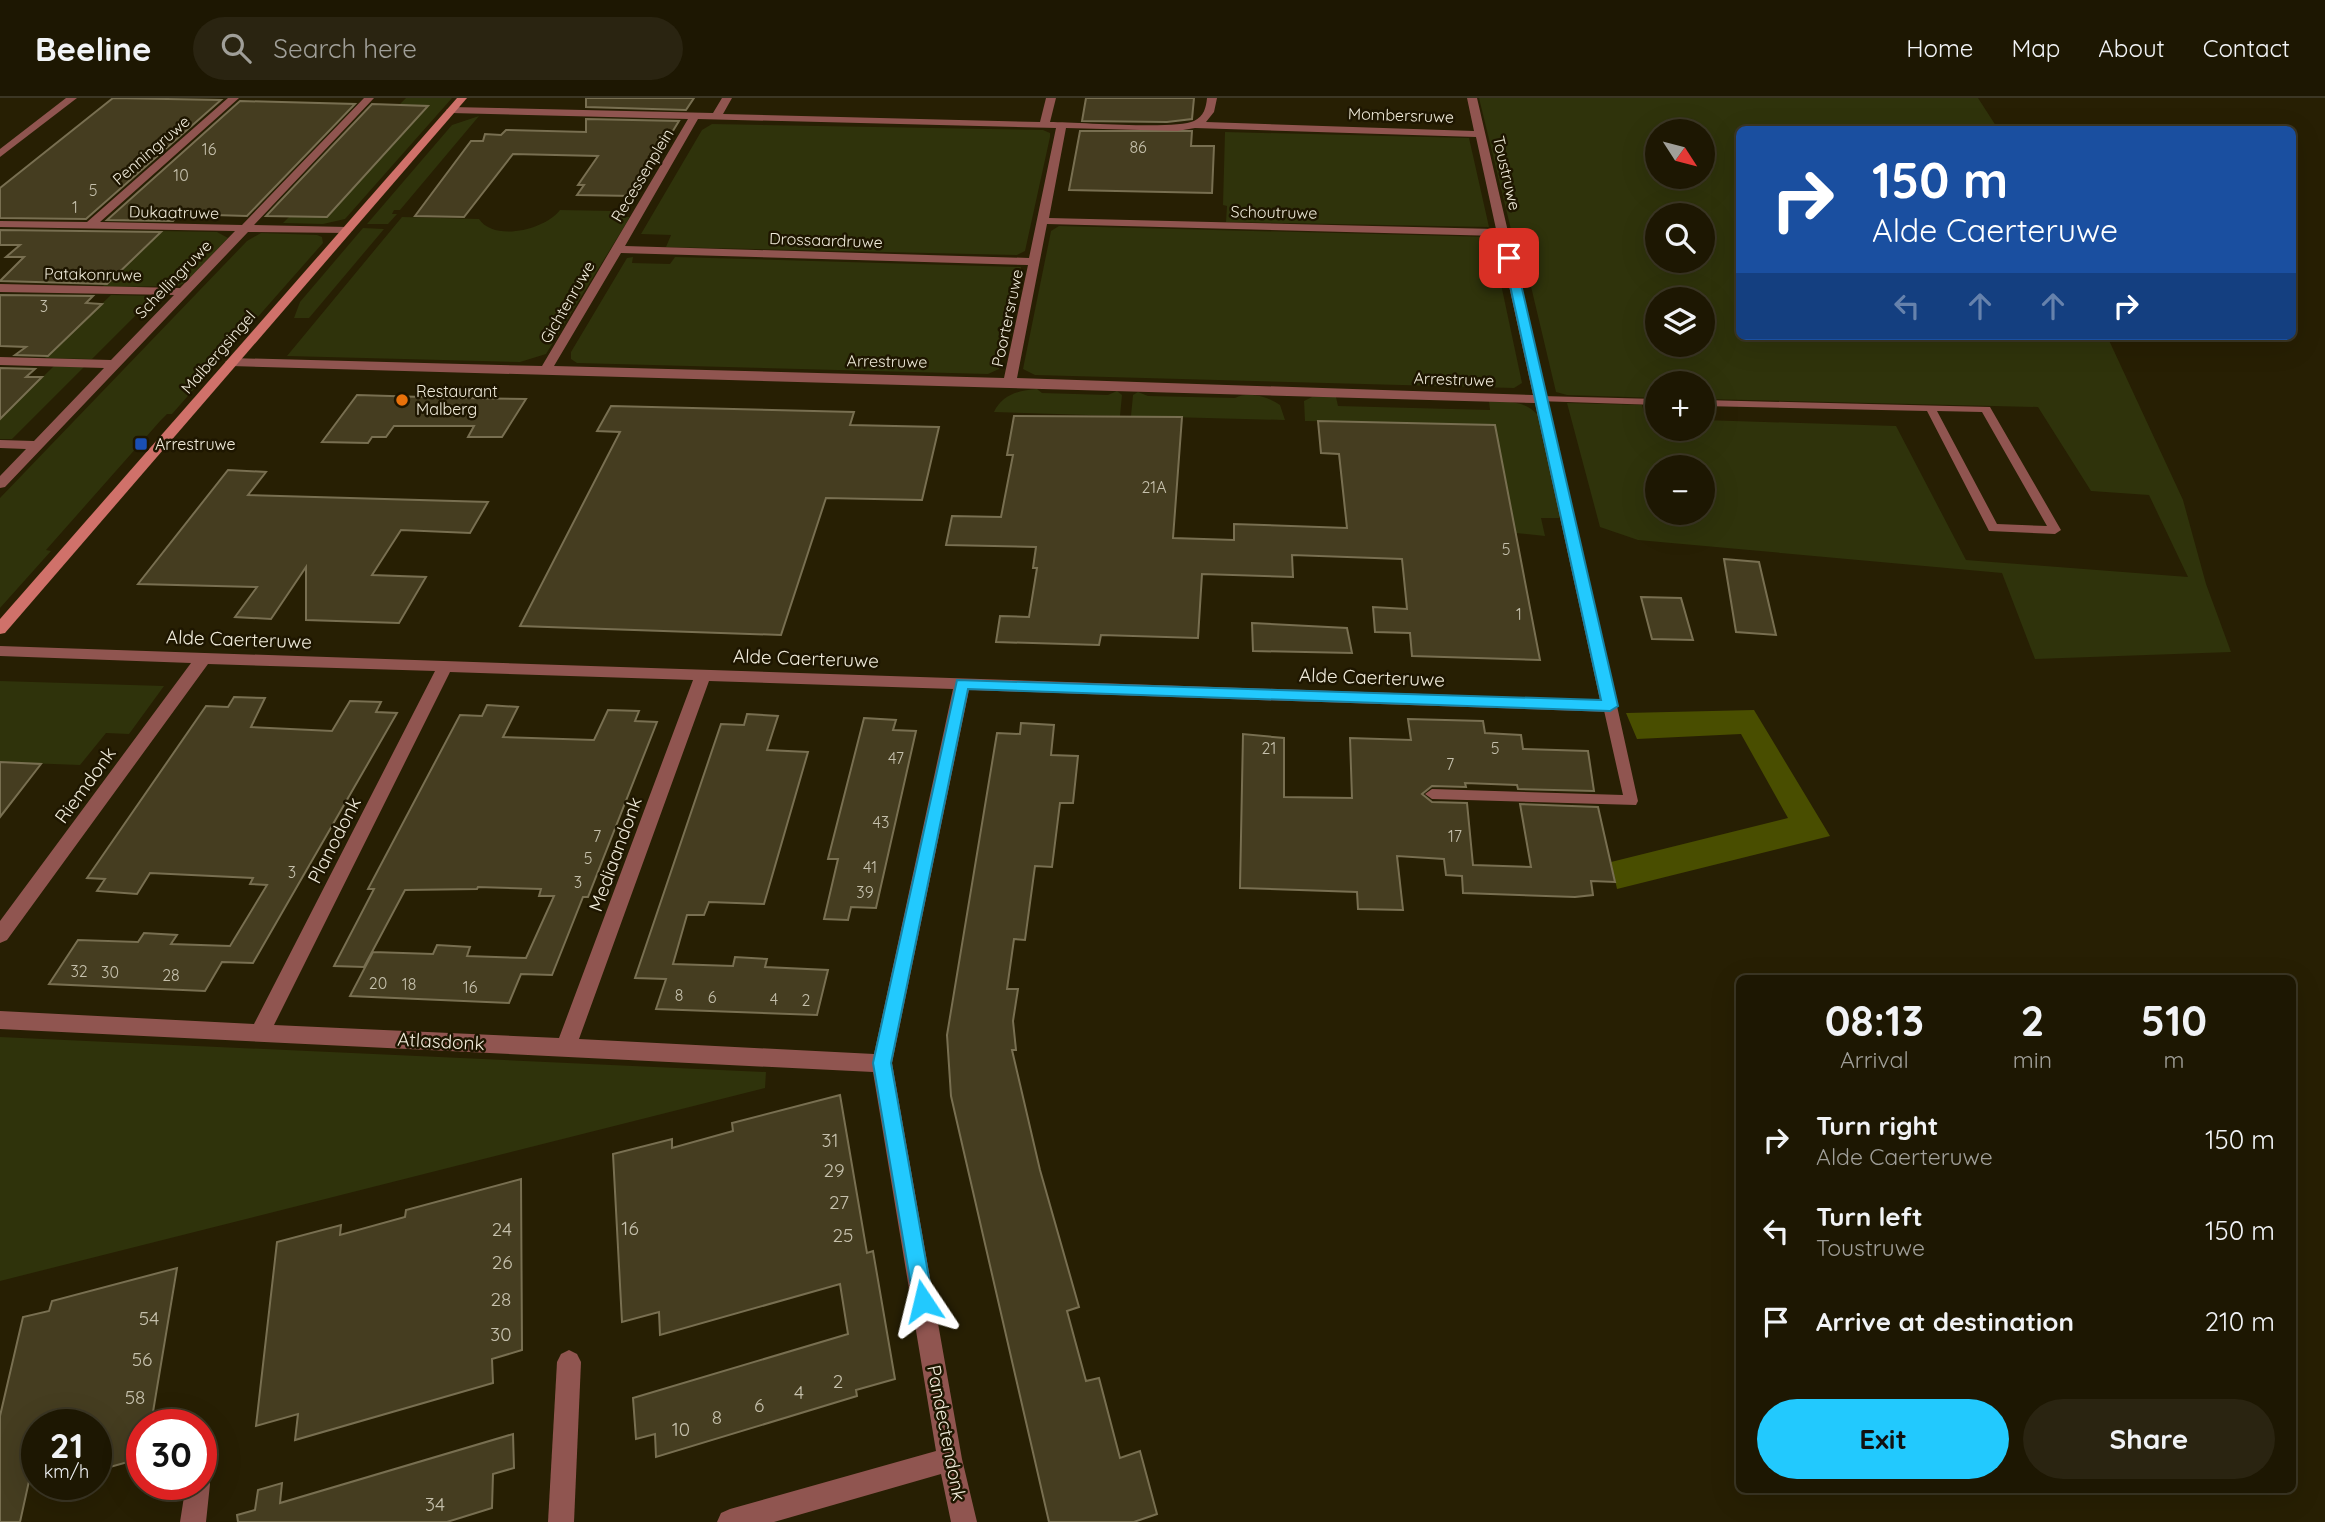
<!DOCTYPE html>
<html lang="en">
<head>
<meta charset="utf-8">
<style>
  body { margin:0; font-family:Quicksand,sans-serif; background:#2a2411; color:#f1f3f6; height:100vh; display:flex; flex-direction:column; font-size:26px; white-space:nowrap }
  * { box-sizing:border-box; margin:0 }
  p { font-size:23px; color:#a09f99 }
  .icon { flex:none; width:38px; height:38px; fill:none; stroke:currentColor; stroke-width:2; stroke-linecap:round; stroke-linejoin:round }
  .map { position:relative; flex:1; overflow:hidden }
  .side { position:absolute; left:1736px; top:877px; width:560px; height:518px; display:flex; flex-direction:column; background:#1d1702; border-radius:10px; box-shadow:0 7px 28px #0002,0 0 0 2px #3b3624 }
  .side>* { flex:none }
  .guide { position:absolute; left:1736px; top:28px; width:560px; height:214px; border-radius:10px; box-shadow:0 7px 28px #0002,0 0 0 2px #3b3624; background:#1a4fa0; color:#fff; overflow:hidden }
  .needle { width:46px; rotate:126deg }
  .controls { position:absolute; left:1645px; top:21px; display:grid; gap:14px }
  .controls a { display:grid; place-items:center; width:70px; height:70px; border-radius:50%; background:#1d1702; box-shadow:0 7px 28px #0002,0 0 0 2px #3b3624; font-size:35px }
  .speed { position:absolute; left:21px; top:1311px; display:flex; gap:14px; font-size:35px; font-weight:700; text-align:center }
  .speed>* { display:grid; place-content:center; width:91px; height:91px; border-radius:50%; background:#1d1702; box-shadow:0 7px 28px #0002,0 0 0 2px #3b3624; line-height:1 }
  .speed small { font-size:18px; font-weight:400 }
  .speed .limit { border:10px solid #d22; background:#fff; color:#111 }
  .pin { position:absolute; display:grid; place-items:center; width:60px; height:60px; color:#fff; margin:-30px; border-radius:14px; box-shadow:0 4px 10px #0006 }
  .me { position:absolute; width:77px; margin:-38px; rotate:350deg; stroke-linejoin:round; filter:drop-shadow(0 0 5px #0008) }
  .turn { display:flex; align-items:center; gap:24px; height:147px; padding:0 21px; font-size:32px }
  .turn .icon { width:91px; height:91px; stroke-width:2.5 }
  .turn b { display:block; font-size:49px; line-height:60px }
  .lanes { display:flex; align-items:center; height:66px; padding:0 21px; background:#0003; justify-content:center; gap:35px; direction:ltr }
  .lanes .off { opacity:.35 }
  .eta { display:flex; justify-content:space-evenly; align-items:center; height:119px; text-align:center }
  .eta b { font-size:42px; font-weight:800; line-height:49px }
  .primary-button { display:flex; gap:14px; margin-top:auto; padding:14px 21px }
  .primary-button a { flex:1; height:80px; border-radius:42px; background:#22c9fe; color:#111; font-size:28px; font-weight:800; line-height:80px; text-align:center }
  .primary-button a+a { background:#2a2411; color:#f1f3f6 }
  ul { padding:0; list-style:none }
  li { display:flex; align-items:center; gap:21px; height:91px; padding:0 21px }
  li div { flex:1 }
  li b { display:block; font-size:26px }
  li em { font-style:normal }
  header { display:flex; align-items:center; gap:42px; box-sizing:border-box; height:98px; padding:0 35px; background:#1d1702; border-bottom:2px solid #3b3624 }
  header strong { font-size:33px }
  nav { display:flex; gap:38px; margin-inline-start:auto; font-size:24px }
  .search { width:490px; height:63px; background:#2a2411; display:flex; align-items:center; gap:18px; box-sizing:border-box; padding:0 24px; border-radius:38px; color:#a09f99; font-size:26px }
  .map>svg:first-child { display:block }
  .green { fill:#2f330b; fill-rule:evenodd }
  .forest { fill:#494e00 }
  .building { fill:#453d20; stroke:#786f51; stroke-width:2 }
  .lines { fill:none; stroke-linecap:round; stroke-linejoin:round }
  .lane { fill:#905550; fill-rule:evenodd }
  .street { fill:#905550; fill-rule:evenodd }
  .secondary { fill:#d0716a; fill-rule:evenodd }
  .route { fill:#22c9fe; stroke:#1683a5; stroke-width:2 }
  .food-dot { fill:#e8710a; stroke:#1e1600; stroke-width:2.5 }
  .transit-dot { fill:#1a4fb4; stroke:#1e1600; stroke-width:2.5 }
  .labels { text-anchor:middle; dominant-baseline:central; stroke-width:5; stroke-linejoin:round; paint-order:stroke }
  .far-street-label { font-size:16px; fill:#f0ebda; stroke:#1e1600 }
  .number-label { font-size:16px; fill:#c5c0ac }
  .far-poi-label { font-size:16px; fill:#f0ebda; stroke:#1e1600; text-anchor:start }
  .street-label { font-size:19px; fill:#f0ebda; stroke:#1e1600 }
  .near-number-label { font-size:19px; fill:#c5c0ac }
</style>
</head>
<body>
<header>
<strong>Beeline</strong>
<div class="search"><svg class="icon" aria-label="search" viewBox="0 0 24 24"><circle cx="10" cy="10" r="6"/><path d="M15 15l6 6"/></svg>Search here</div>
<nav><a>Home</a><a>Map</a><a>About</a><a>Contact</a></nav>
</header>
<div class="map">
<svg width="2325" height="1424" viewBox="0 0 2325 1424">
  <rect width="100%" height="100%" fill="#271f03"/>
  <!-- green -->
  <g class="green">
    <path d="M406,0H452L345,121L323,126L283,125L290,118L327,119L427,8L399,7Z"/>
    <path d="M1479,0H1978L1998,31L1740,32V238H2107L2183,402L2206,486L2231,554L2035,561L2002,475L1638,442L1600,429L1567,305L1642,307L1646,321H1657V331H1703V322L1896,328L1966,462L2188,479L2149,397L2091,393L2038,309L1703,301V285H1657V300L1567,297L1556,294L1524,159L1517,156ZM1657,33H1703V79H1657ZM1657,117H1703V163H1657ZM1657,201H1703V247H1657ZM1657,369H1703V415H1657Z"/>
    <path d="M479,18L400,112H394L392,116H397L388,126H367L452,27Z"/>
    <path d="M712,26L1043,32L1050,35V39L1025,153L1017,157L666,149L671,137L641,136L702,32Z"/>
    <path d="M1225,34L1469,40L1489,129L1226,124L1227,108L1223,107Z"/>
    <path d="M560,112L612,113L610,118L630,119L546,256L520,264L287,258L402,119L479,121C494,144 545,132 560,112Z"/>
    <path d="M1059,128L1491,139L1522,285L1514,290L1035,277L1023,271L1051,133Z"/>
    <path d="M363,130L384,131L309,220H294L300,204Z"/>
    <path d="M161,133L217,134L228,140L186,184L178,188L102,189Z"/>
    <path d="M261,135L317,137L322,139L323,145L172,316H167L161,322L46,452L51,453L0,510V400L247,143Z"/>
    <path d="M633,159L632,165L670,166L675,159L1021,169L999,271L988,276L577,265L571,261V254L627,160Z"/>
    <path d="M111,197L155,198L92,261L45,260Z"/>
    <path d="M54,268L84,269L12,341H0V321Z"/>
    <path d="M1037,291L1042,295L1108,297L1117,293L1122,297L1120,318L994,314C1002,297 1019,292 1037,291Z"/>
    <path d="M1138,294L1148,298L1235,300C1248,293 1267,298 1280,307L1285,322L1131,318L1133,297Z"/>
    <path d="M1312,299H1336L1338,308L1490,312L1489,303C1506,304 1524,302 1537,316L1560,420H1541L1545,438L1516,435L1495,327L1305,323L1304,303Z"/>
    <path d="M0,583L164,588L129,636L106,635L80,667L0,664Z"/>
    <path d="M0,939L766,974L765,990L0,1183Z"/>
  </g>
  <!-- forest -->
  <path class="forest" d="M1754,612L1830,738L1617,791L1611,764L1788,720L1741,636L1637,641L1626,615Z"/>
  <!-- building -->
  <g class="building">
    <path d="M113,0L221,2L86,121L0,120V90Z"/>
    <path d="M586,0H694L686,12L586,9Z"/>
    <path d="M1086,0H1194L1192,21L1167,24L1082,23Z"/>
    <path d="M240,3L355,6L247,118L180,116L173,123L107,122Z"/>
    <path d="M372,6L428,8L327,119L266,118Z"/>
    <path d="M586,21L679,23L633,98L577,97L584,87H578L598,58L513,56L464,119L415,118L471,43H483L485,36L501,37L506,32L586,34Z"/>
    <path d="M1080,33H1192L1191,48H1214L1212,95L1069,92Z"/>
    <path d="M0,132L161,134L107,186L0,183L24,159H6L20,147H0Z"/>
    <path d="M0,197L93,198L86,205L102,206L48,258L15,257L26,249L0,248Z"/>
    <path d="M0,270L35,271L26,279H42L0,321Z"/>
    <path d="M357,297L456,300L526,301L502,339H468L474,328H394L386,339H372L368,345L322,344Z"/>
    <path d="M611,308L854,314L850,327L939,329L922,402L826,400L781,537L520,528L620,334L597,333Z"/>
    <path d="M1014,318L1182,319L1173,440L1234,442V426L1347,430L1339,356L1321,355L1318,323L1495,327L1540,562L1412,558L1410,535L1375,534L1373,509L1407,511L1402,461L1292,457L1293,479L1202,476L1198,540L1101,537L1099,547L996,544L1000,518L1029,519L1037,470H1033L1036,449L946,447L952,418L1001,419L1013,357H1007Z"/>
    <path d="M228,372L266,374L248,397L488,404L470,435L401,432L372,477L426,479L399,525L306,522V469L271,521L235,519L257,489L138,486Z"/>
    <path d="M1724,461L1759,464L1776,537L1736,534Z"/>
    <path d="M1641,499L1681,500L1693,542L1652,541Z"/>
    <path d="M1252,525L1347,530L1352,555L1253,553Z"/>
    <path d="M234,599L265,600L251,629L332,633L350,603L381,604L376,614L397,615L253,865L222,864L205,893L49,886L78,842L138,844L144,835L177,837L171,846L230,848L267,787L250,786L253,780L150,775L137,796L97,793L105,781L87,780L206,608L228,609Z"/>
    <path d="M487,607L518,609L503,639L594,642L608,612L639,613L635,623L657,624L588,799H583L552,877L521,876L509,905L350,898L373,854L433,856L437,847L470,849L467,858L526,860L554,798H539L541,791L478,789L477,791L405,792L364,869L334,868L374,791H368L460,617L482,618Z"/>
    <path d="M747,616L778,618L767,652L808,654L764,806L709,804L704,817H687L673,866L733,868L735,859L767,861L765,869L828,872L817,917L656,911L666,881L635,880L721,626L744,627Z"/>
    <path d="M864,620L896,622L893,632L916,633L876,810L851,809L848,822L824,821L838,761H828Z"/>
    <path d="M1408,621L1483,623L1485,635L1521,637L1523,651L1588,653L1594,693L1518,691L1517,687L1465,685L1466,689L1432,688L1422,696L1432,704L1467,705L1473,767L1531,769L1520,706L1598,709L1615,784L1591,783L1593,797L1575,799L1463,795L1462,778L1446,777L1444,761L1397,758L1403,812L1358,811L1357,794L1240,790L1243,636L1284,640V699L1352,700L1350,640L1411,642Z"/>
    <path d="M1021,625L1054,627L1051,657L1078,658L1073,705H1060L1052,769L1035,768L1025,842L1014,841L1007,891H1018L1013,923L1016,952H1012L1040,1072L1079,1209L1067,1213L1086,1283L1099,1280L1120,1360L1140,1353L1157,1416L1134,1424H1049L951,998L947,937L997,635L1020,636Z"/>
    <path d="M0,664L41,666L0,719Z"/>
    <path d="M840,997L867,1155L873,1153L895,1281L856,1292L857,1298L656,1359L655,1336L636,1341L633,1300L848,1236L840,1186L660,1237L659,1214L622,1224L613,1056L672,1041V1050L733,1033L732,1025Z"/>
    <path d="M521,1081L522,1252L492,1261L493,1285L295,1342L298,1316L256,1328L277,1144L341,1127L340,1137L405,1119L406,1112Z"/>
    <path d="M177,1170L151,1326H142V1360L96,1373V1326H37V1347L20,1424H0V1318L23,1219L49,1213L52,1203Z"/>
    <path d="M513,1336L514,1370L493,1376L492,1410L447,1424H238L237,1417L255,1412L258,1392L282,1385L280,1405Z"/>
  </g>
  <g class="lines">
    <!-- lane -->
    <g class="lane">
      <path d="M1541,298L1657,301V307L1537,303V299Z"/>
      <path d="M1703,302L1990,309L2061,432L2055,436L1989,433L1927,313L1703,308ZM1937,313L1982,314L2047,428L1997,426Z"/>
      <path d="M1610,603L1617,608L1638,703L1636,707L1432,701L1425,696L1432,691L1623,697L1603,608Z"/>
    </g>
    <!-- street -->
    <g class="street">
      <path d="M66,0H77L0,59V51Z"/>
      <path d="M228,0H239L100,124L242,127L364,0H374L254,127L347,129L353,132L347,135L248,134L5,389L0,390V378L26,351L0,350V342L34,343L104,270L0,267V259L111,262L174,197L0,194V186L180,190L235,133L0,129V123L87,124Z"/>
      <path d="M722,0H732L723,16L1040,24L1046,0H1056L1050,24C1076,24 1176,32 1194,23C1204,18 1206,10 1207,0H1217L1214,14L1206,24L1474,33L1467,0H1477L1618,608L1610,614L969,592L892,965L962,1361L977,1424H951L941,1376L774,1424H717L721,1415L730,1411L936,1353L873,974L0,931V913L254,926L435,573L208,566L7,842L0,845V823L191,565L0,558V548L1600,602L1535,305L231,268L225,264L231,260L542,268L688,21L451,15L446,12L451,9L713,15ZM698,21L1056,30L1029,160L625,148ZM1066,30L1177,33L1195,30L1476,39L1496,131L1049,120ZM1047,126L1498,138L1533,297L1017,280ZM621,155L1028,167L1004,280L554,268ZM450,574L693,582L559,940L274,927ZM709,583L953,591L874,956L579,941Z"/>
      <path d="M569,1252L577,1256L581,1264L574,1424H548L557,1264L561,1256Z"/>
      <path d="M203,1333L212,1336L215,1345L210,1367L201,1370Z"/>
      <path d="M201,1375L207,1377L210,1386L206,1424H180L186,1386H201Z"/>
    </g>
    <!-- secondary -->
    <path class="secondary" d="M457,0H467L5,535L0,536V521Z"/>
  </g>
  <!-- route -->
  <path class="route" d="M1509,157L1515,160L1618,608L1610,613L968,591L891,965L933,1203L930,1211L923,1214L915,1211L873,965L957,582L1601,602L1504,160Z"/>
  <!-- markers -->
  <circle class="food-dot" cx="402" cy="302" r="7"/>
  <rect class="transit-dot" x="134" y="339" width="14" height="14" rx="3.5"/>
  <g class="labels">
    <!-- far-street labels -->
    <g class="far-street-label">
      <text transform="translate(1401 17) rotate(2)">Mombersruwe</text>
      <text transform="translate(151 52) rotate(-41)">Penningruwe</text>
      <text transform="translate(1507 75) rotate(77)">Toustruwe</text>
      <text transform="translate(642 77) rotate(-59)">Recessenplein</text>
      <text transform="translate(174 114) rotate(1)">Dukaatruwe</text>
      <text transform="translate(1274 114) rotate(1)">Schoutruwe</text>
      <text transform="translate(826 142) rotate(2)">Drossaardruwe</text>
      <text transform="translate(93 176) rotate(1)">Patakonruwe</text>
      <text transform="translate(173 181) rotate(-46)">Schellingruwe</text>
      <text transform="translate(567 204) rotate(-60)">Gichtenruwe</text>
      <text transform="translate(1007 220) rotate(-78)">Poortersruwe</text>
      <text transform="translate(218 254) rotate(-49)">Malbergsingel</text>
      <text transform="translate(887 263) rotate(1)">Arrestruwe</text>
      <text transform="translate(1454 281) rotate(2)">Arrestruwe</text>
    </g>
    <!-- number labels -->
    <g class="number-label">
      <text x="1138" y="49">86</text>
      <text x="209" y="51">16</text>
      <text x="181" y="77">10</text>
      <text x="93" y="92">5</text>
      <text x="75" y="109">1</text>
      <text x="44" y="208">3</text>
      <text x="1154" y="389">21A</text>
      <text x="1506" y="451">5</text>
      <text x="1519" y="516">1</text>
      <text x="1269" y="650">21</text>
      <text x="1495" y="650">5</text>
      <text x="896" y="660">47</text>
      <text x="1450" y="666">7</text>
      <text x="881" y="724">43</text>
      <text x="597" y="738">7</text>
      <text x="1455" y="738">17</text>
      <text x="588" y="760">5</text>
      <text x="870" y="769">41</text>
      <text x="292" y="774">3</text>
      <text x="578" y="784">3</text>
      <text x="865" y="794">39</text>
      <text x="79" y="873">32</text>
      <text x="110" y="874">30</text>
      <text x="171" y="877">28</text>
      <text x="378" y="885">20</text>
      <text x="409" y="886">18</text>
      <text x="470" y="889">16</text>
      <text x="679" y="897">8</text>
      <text x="712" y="899">6</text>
      <text x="774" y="901">4</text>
      <text x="806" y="902">2</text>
    </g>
    <!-- far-poi labels -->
    <g class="far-poi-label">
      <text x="416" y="293">Restaurant<tspan x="416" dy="18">Malberg</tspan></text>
      <text x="155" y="346">Arrestruwe</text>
    </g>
    <!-- street labels -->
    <g class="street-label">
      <text transform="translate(239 541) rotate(2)">Alde Caerteruwe</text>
      <text transform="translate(806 560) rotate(2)">Alde Caerteruwe</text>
      <text transform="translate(1372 579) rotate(2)">Alde Caerteruwe</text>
      <text transform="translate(85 687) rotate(-54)">Riemdonk</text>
      <text transform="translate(334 742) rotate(-63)">Planodonk</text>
      <text transform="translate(615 756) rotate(-70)">Mediaandonk</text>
      <text transform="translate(441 943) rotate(3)">Atlasdonk</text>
      <text transform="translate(947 1335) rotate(79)">Pandectendonk</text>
    </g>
    <!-- near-number labels -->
    <g class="near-number-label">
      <text x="830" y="1042">31</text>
      <text x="834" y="1072">29</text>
      <text x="839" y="1104">27</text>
      <text x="630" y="1130">16</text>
      <text x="502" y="1131">24</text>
      <text x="843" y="1137">25</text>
      <text x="502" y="1164">26</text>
      <text x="501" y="1201">28</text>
      <text x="149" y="1220">54</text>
      <text x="501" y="1236">30</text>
      <text x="142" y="1261">56</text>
      <text x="838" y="1283">2</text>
      <text x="799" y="1294">4</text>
      <text x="135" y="1299">58</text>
      <text x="759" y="1307">6</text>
      <text x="717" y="1319">8</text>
      <text x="681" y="1331">10</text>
      <text x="435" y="1406">34</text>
    </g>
  </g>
</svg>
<div class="controls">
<a><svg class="needle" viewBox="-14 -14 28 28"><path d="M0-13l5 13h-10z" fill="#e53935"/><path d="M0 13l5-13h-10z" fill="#a09f99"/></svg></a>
<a><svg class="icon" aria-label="search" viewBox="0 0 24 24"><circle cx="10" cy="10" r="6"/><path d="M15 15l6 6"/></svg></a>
<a><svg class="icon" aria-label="layers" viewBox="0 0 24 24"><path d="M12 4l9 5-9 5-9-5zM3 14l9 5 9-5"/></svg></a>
<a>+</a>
<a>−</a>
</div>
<div class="speed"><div>21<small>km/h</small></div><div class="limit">30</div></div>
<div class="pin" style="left:1509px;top:160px;background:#d93025"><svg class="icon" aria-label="arrive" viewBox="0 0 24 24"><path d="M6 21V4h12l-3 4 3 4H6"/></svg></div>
<svg class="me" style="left:923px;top:1203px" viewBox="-20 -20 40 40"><path d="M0-17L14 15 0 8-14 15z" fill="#22c9fe" stroke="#fff" stroke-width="4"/></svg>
<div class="guide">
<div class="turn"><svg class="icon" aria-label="right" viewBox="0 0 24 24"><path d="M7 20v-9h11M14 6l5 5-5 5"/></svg><div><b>150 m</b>Alde Caerteruwe</div></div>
<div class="lanes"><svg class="icon off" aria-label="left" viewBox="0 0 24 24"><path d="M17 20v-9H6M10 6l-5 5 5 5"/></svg><svg class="icon off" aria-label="ahead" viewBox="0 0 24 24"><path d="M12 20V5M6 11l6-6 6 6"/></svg><svg class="icon off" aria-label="ahead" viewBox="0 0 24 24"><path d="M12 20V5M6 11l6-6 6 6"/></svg><svg class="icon" aria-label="right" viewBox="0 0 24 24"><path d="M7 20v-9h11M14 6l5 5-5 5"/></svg></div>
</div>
<section class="side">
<div class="eta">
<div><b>08:13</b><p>Arrival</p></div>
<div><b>2</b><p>min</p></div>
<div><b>510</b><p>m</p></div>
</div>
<ul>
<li><svg class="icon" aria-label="right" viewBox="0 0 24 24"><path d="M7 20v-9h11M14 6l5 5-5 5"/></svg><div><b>Turn right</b><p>Alde Caerteruwe</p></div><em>150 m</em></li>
<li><svg class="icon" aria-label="left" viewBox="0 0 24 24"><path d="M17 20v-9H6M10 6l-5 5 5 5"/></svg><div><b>Turn left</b><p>Toustruwe</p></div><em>150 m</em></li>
<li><svg class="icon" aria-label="arrive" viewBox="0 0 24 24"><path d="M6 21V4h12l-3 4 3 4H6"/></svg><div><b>Arrive at destination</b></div><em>210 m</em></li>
</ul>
<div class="primary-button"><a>Exit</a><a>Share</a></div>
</section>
</div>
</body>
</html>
